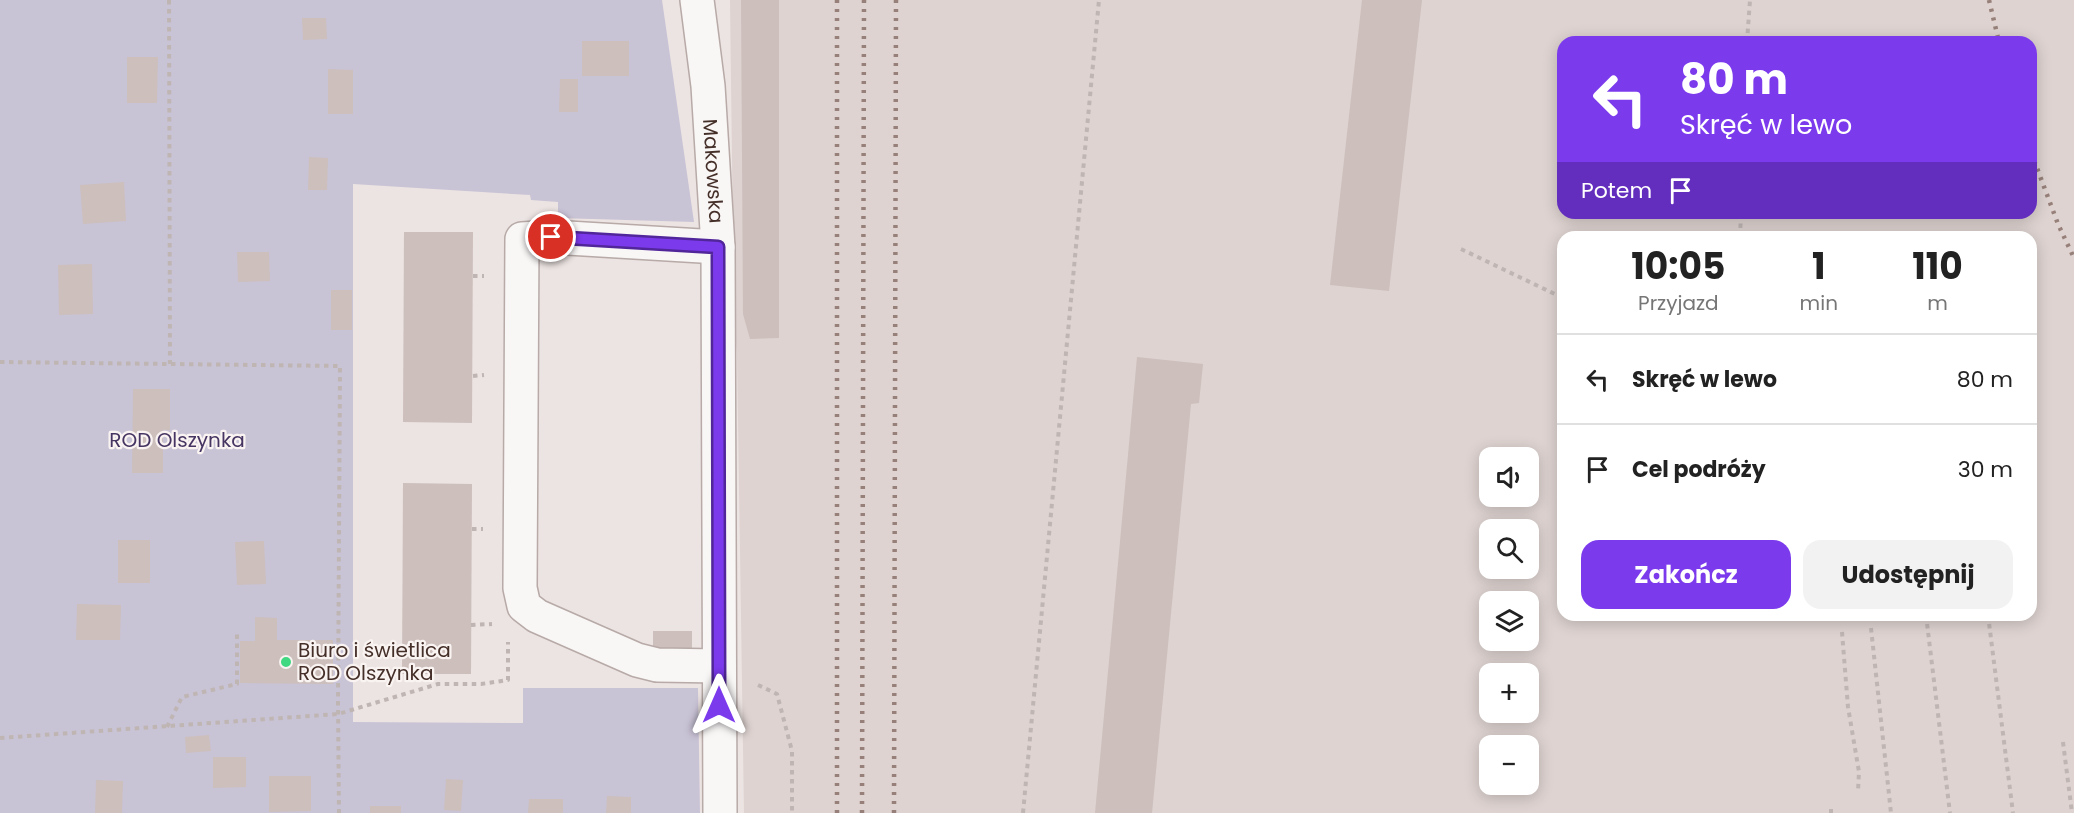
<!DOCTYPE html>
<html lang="pl">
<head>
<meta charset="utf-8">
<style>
  body { margin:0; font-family:Poppins,sans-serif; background:#f2f2f2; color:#222; height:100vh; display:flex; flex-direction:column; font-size:22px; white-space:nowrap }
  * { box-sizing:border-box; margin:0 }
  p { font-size:20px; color:#767676 }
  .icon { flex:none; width:33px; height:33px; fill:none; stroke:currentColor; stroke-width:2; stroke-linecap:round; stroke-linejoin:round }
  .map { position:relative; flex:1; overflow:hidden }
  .side { position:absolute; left:1557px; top:231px; width:480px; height:390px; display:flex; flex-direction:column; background:#fff; border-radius:18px; box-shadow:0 3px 15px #0003 }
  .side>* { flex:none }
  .hud { position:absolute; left:1557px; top:36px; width:480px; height:183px; border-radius:18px; box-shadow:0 3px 15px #0003; background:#7c3aed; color:#fff; overflow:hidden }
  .controls { position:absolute; left:1479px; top:447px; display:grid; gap:12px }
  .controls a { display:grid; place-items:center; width:60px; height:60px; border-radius:12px; background:#fff; box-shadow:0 3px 15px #0003; font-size:30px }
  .pin { position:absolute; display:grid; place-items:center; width:51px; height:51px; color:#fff; margin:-26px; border:3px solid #fff; border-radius:50%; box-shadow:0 2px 6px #0007 }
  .me { position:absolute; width:66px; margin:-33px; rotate:0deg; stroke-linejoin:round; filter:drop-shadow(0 0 4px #0008) }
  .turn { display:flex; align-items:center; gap:21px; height:126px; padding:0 24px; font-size:27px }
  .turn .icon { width:78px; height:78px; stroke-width:2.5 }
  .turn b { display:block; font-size:42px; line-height:51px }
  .then { display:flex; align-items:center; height:57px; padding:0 24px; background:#0003; gap:12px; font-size:22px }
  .eta { display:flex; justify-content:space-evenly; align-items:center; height:102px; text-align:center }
  .eta b { font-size:36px; font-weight:700; line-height:42px }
  .action { display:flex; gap:12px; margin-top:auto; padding:12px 24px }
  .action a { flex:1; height:69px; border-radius:18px; background:#7c3aed; color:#fff; font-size:24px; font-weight:700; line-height:69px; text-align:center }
  .action a+a { background:#f2f2f2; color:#222 }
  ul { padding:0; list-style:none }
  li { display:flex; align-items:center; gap:18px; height:90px; padding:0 24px; border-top:2px solid #e0e0e0 }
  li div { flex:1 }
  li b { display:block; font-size:22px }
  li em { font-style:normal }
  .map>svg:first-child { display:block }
  .built { fill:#ded3d0; fill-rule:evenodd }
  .green { fill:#c9c3d6 }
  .building { fill:#ccbfbc }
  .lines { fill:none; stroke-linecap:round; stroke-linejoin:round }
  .minor-casing { stroke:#b7aaa7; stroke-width:36 }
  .path { stroke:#bfb6b4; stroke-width:4; stroke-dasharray:4.5 4.5; stroke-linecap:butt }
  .minor { stroke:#f9f6f6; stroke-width:33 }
  .rail { stroke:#97807a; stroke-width:4.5; stroke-dasharray:3 6; stroke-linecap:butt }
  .route-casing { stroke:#51269a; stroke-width:15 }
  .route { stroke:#7c3aed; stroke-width:10 }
  .poi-dot { fill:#40d880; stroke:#f9f3f2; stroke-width:2 }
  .labels { text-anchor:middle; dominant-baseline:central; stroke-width:4.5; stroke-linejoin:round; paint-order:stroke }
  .street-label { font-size:20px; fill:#452f29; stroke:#f9f3f2 }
  .park-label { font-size:20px; fill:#463562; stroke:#f9f3f2 }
  .poi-label { font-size:20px; fill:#452f29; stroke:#f9f3f2; text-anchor:start }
</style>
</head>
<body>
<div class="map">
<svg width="2074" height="813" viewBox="0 0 2074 813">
  <rect width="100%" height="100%" fill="#ece4e2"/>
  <!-- built -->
  <path class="built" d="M730,0H2074V813H744L737,354L734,318ZM1563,42H2031V213H1563ZM1563,237H2031V615H1563ZM1490,458H1528V496H1490ZM1490,530H1528V568H1490ZM1490,602H1528V640H1490ZM1490,674H1528V712H1490ZM1490,746H1528V784H1490Z"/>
  <!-- green -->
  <path class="green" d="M0,0H662L694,222L558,218V202L531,200L530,195L353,184V722L523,723V688H698L700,813H0Z"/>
  <!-- building -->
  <g class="building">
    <path d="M741,0H779V338L750,339L743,314Z"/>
    <path d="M1362,0H1422L1389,291L1330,285Z"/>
    <path d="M302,18H326L327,39L303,40Z"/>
    <rect x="582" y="41" width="47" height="35"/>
    <path d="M127,57H158L157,103H127Z"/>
    <path d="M328,69L353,70V114H328Z"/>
    <path d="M560,79H578V112H559Z"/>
    <path d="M309,157L328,158L327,190H308Z"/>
    <path d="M124,182L126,221L83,224L80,185Z"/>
    <path d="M404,232H473L472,423L403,422Z"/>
    <path d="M237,252H269L270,281L238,282Z"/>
    <path d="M92,264L93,314L59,315L58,265Z"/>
    <rect x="331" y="290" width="21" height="40"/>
    <path d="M1137,357L1203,364L1199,403L1191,404L1152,813H1095Z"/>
    <path d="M133,389H170V430H163V473H132Z"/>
    <path d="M403,483L472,484L471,674H402Z"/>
    <rect x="118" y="540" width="32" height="43"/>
    <path d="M264,541L266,584L237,585L235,542Z"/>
    <path d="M77,604L121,605L120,640H76Z"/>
    <path d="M255,617L277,618V640H333V684L240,683V641H255Z"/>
    <path d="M653,631H692V652L653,651Z"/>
    <path d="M209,735L211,751L186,753L185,737Z"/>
    <path d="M213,757H246V787L213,788Z"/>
    <path d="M269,776H311V811L269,812Z"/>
    <path d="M446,779L463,780L461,811L444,810Z"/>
    <path d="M96,780L123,781L122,813H95Z"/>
    <path d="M607,796L631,797V813H606Z"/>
    <path d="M529,799H563V813H528Z"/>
    <rect x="370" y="806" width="31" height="7"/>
  </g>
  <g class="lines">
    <defs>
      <g id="minor">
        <path id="s1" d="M697,0L708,86L718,247L720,813"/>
        <path d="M718,247L551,237L522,239L520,588L524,606L537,616L637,660L657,665L719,666"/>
      </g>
    </defs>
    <!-- minor casing -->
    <use href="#minor" class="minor-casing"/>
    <!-- path -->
    <g class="path">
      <path d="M169,0L170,364"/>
      <path d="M1747,42L1750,0"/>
      <path d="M1740,237L1741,213"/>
      <path d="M1461,249L1563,298"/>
      <path d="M473,276H484"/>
      <path d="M0,362L340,366L338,704L339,813"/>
      <path d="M473,376L484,375"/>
      <path d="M472,529H483"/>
      <path d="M1926,615L1950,813"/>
      <path d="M1988,615L2013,813"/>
      <path d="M471,625L492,624"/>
      <path d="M1871,628L1891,813"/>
      <path d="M1842,632L1848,707L1859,772L1858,791"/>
      <path d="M758,685L777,694L792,751V813"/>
      <path d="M167,727L182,697L237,684V634"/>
      <path d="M0,738L338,714L438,684H481L508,680V642"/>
      <path d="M2063,742L2072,813"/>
      <path d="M1831,809V813"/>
      <path d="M1023,813L1099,0"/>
    </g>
    <!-- minor -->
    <use href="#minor" class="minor"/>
    <!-- rail -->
    <g class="rail">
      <path d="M837,0V813"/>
      <path d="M1989,0L1999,42"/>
      <path d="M2031,152L2058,224L2074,258"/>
      <path d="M862,813L864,0"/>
      <path d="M894,813L896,0"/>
    </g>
  </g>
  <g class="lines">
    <defs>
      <path id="route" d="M551,237L718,247L719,705"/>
    </defs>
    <!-- route casing -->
    <use href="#route" class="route-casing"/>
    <!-- route -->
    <use href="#route" class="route"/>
  </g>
  <!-- markers -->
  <circle class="poi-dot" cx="286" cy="662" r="6"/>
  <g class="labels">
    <!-- street labels -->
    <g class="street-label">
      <text stroke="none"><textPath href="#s1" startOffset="172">Makowska</textPath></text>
    </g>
    <!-- park labels -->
    <g class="park-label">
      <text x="177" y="440">ROD Olszynka</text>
    </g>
    <!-- poi labels -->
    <g class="poi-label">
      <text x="298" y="650">Biuro i świetlica<tspan x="298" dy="23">ROD Olszynka</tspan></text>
    </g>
  </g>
</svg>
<div class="controls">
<a><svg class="icon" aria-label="sound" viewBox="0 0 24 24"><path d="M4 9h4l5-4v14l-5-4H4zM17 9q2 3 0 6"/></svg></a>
<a><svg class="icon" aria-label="search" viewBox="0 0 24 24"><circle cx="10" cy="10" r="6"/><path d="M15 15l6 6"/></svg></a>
<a><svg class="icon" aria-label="layers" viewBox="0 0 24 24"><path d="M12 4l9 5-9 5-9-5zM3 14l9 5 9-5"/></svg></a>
<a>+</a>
<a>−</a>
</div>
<div class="pin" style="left:551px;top:237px;background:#d93025"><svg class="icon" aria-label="arrive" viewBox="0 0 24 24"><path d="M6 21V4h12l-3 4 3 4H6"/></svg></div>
<svg class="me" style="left:719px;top:705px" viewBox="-20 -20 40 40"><path d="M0-17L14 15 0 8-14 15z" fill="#7c3aed" stroke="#fff" stroke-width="4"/></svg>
<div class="hud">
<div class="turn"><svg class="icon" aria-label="left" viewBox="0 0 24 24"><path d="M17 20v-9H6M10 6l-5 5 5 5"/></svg><div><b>80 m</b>Skręć w lewo</div></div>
<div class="then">Potem<svg class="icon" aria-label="arrive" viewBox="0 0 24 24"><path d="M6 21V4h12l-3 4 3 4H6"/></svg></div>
</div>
<section class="side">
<div class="eta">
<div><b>10:05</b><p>Przyjazd</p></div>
<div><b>1</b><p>min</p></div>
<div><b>110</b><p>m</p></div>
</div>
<ul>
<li><svg class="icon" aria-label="left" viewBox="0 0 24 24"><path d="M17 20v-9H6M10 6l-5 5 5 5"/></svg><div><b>Skręć w lewo</b></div><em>80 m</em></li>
<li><svg class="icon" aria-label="arrive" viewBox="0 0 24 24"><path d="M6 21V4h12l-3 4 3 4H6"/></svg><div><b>Cel podróży</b></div><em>30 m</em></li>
</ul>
<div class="action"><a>Zakończ</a><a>Udostępnij</a></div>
</section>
</div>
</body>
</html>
